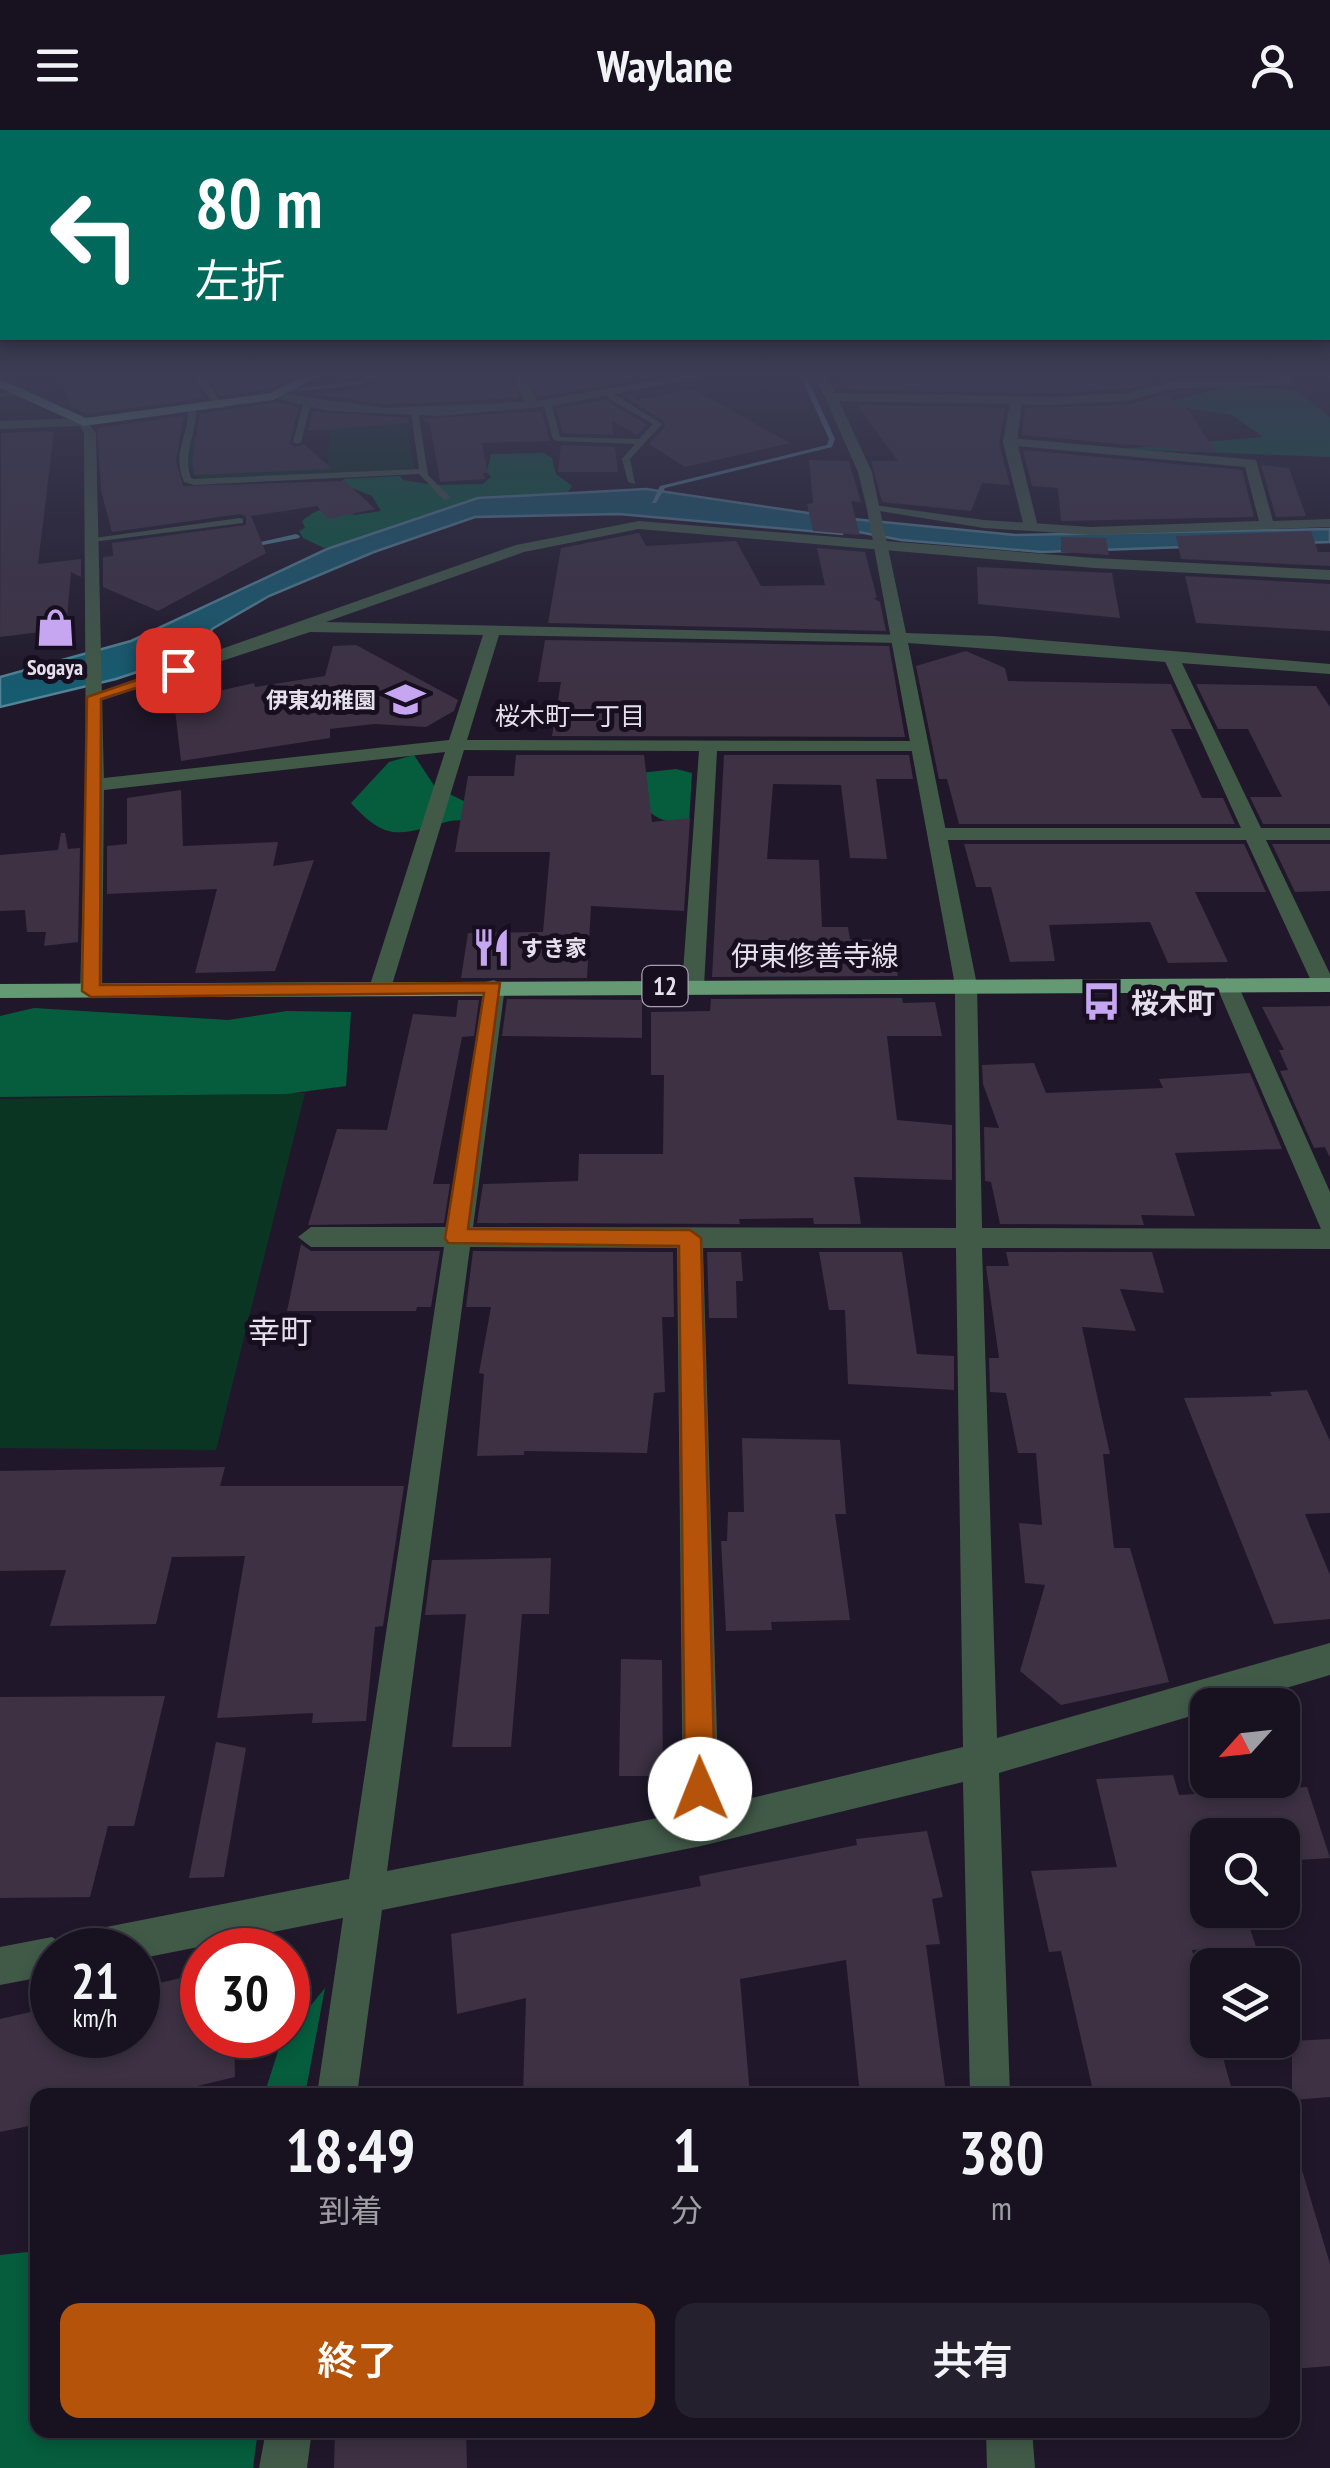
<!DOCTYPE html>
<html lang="ja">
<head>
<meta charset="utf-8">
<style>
  body { margin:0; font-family:"PT Sans Narrow","Noto Sans JP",sans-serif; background:#25202d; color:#f1f3f6; height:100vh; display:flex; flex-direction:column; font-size:38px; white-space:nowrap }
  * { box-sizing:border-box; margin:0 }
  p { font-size:32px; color:#9f9ea5 }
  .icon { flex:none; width:55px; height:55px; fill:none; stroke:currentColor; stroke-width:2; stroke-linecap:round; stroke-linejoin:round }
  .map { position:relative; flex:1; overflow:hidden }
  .drawer { position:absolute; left:30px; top:1958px; width:1270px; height:350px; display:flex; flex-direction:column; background:#181220; border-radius:20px; box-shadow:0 5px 15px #0003,0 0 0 2px #36323e }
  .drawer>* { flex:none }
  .hud { position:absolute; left:0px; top:0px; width:1330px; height:210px; box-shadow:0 5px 15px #0003,0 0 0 2px #36323e; background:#00695c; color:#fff; overflow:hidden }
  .needle { width:65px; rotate:243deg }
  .tools { position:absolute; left:1190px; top:1558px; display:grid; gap:20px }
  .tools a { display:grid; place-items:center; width:110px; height:110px; border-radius:20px; background:#181220; box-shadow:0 5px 15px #0003,0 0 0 2px #36323e; font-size:50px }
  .speed { position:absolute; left:30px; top:1798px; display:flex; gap:20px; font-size:50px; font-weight:700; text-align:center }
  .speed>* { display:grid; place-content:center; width:130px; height:130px; border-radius:50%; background:#181220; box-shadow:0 5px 15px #0003,0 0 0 2px #36323e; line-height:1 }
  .speed small { font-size:25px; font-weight:400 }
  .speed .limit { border:15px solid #d22; background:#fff; color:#111 }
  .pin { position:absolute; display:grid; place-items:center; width:85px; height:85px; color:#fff; margin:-42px; border-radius:20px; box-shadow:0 5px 15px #0006 }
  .me { position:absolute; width:110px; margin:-55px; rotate:359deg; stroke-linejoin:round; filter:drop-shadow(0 0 8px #0008) }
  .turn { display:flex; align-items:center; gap:35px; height:210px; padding:0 30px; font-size:45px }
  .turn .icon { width:130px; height:130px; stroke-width:2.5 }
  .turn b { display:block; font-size:70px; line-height:85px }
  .eta { display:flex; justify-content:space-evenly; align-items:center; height:170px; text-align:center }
  .eta b { font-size:60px; font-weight:600; line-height:70px }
  .primary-button { display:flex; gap:20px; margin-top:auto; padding:20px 30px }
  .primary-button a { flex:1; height:115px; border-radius:20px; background:#b45309; color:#fff; font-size:40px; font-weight:600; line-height:115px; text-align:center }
  .primary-button a+a { background:#25202d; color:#f1f3f6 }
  header { display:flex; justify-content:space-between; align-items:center; height:130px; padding:0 30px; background:#181220; font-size:45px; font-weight:600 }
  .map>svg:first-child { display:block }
  .green { fill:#0b3523 }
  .forest { fill:#055d3d }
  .water { fill:#155c71; stroke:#538396; stroke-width:2.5 }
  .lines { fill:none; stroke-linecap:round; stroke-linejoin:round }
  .stream { fill:#538396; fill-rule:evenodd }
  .building { fill:#3d3143 }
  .service { fill:#415a48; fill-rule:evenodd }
  .minor { fill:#415a48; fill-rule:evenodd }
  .tertiary { fill:#415a48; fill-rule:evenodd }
  .primary { fill:#649974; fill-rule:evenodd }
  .trunk { fill:#6aa57c; fill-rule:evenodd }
  .route { fill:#b45309; stroke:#753606; stroke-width:2.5 }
  .labels { text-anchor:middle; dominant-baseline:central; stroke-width:10; stroke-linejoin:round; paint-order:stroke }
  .far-poi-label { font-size:22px; font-weight:bold; fill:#e4dfeb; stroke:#170f20 }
  .far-neighbourhood-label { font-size:25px; fill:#e4dfeb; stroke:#170f20 }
  .shield { fill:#170f20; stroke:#a6a1ae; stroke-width:2.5 }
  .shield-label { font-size:25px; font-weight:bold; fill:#e4dfeb }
  .street-label { font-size:28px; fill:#e4dfeb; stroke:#170f20 }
  .poi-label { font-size:28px; font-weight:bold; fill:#e4dfeb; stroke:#170f20; text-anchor:start }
  .quarter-label { font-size:32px; fill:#e4dfeb; stroke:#170f20 }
</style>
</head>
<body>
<header><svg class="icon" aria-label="menu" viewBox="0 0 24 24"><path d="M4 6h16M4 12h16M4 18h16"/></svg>Waylane<svg class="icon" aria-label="person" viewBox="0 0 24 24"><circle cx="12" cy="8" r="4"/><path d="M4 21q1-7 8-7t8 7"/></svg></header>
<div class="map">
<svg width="1330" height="2338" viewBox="0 0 1330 2338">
  <rect width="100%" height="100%" fill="#20182a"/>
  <!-- green -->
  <g class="green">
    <path d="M362,292L407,295L415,339L213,350L196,348C186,336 183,319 192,306L226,303L328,338L329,296L357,298Z"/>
    <path d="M305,963L216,1320L0,1318V969Z"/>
  </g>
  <!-- forest -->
  <g class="forest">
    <path d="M1229,256L1295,260L1330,287V327L1120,319L1263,307L1232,285L1162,274Z"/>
    <path d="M544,323L552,328L556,344L572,356L568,362L324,418L303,408L299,401L305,398L302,391C319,377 335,371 354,385L381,381L372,366L340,353L344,349L400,346L403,350L434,355L483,354L491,347L487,341L491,324Z"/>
    <path d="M414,625L435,657L472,675L487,691C474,691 458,689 446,692C400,705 386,712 351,673L389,632Z"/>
    <path d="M676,639L692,643L689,694C648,693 644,676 622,645Z"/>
    <path d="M34,878L228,890L287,881L351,882L346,956L286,964L0,967V886Z"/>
    <path d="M325,1858L305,1965H264L281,1912Z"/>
    <path d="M37,2121L38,2300H258L253,2338H0V2125Z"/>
  </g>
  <!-- water -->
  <path class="water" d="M646,359L842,388L1015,405L1330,399V412L1042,422L901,410L843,399L842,404L619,384L475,387L374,422L269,466L212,499L204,520L116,549L0,577V547L131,511L327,419L478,368Z"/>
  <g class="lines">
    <!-- stream -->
    <g class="stream">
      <path d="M799,243H805L835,309L832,317L665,358L656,373H652L660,356L827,315L829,309Z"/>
      <path d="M296,404L300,406L299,408L243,419L239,417Z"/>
    </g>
  </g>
  <!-- building -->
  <g class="building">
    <path d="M59,243H186L205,268L87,284L71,277Z"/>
    <path d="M207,243H294V247L269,259L221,266Z"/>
    <path d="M392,243H506L519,268L384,274L314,264L361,259Z"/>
    <path d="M526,243H635L636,250L539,267Z"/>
    <path d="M839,243H1136L1150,253L1126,259L1055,263L848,260Z"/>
    <path d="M693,259L790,313L685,337L649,314L665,297L664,291L624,266L636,264V270Z"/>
    <path d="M1165,264L1188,280L1217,323L1022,305L1025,278L1127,275Z"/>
    <path d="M605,270L647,295L637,305L612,290L613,305L563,303L557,279Z"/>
    <path d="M277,272L298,278L290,314L295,317L304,314L332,339L194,345L192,330L200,284Z"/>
    <path d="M857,275L1005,278L999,313L1010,355L982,353L971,381L882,372L871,331H898Z"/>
    <path d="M313,281L408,288L409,293L308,301Z"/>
    <path d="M541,281L550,311L482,313L488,343H483L485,349L440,352L430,294L423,289Z"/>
    <path d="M184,286L176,331L183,356L345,351L375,379L328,389L317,376L251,386L266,423L158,481L103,457V427L113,426L112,413L246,395V387L240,384L112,402L101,361L97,298Z"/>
    <path d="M54,301L38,434L81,429V447L71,442L66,499L0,507L1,303Z"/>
    <path d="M561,315L615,317L618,342H558Z"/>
    <path d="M1023,320L1242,340L1254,387L1061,391L1058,358L1032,356Z"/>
    <path d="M809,330L849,331L861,372L851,371L860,405L813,401L807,374L813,373Z"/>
    <path d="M1261,335L1289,338L1306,386L1276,387Z"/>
    <path d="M1311,401L1318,422H1330V436L1181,429L1176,406Z"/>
    <path d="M639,403L646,416L736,411L761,456L825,455L817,418L865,422L877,468H873L880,472L886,501L548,493L561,418Z"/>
    <path d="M1061,407L1106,408L1109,425L1061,422Z"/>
    <path d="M977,437L1112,443L1120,488L978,474Z"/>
    <path d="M1185,446L1330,454V501L1196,493Z"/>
    <path d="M545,510L889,516L905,607L552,606L561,552H538Z"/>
    <path d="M356,515L458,570L454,581L426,597L374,594L330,599V608L181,631L174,571L254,553L255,557L325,546L333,516Z"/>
    <path d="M966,521L1005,538L1008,551L1171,554L1192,599H1171L1202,668H1223L1235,694H959L947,649H939L916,536Z"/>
    <path d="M1196,554L1316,556L1330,577V694H1263L1250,667H1282L1248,599H1218Z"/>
    <path d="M516,625H644L652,692L690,688L684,781L591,776L587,848H461L468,803L543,802L550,722H455L468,646H514Z"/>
    <path d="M724,625H909L913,649H876L887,729L850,728L841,655L773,654L767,729L819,730L822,797H848L850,809L891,810L898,846L712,847Z"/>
    <path d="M181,660L183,716L278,712L273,736L314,730L275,841L195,843L217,759L107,764V716L127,714V668Z"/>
    <path d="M61,703H65L68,719L80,718L78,812L44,816L46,802H27L25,780L0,781V725L58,720Z"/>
    <path d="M964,714H1244L1266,762H1195L1228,832L1168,833L1150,792L1049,795L1055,831L1010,832L991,757H976Z"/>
    <path d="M1272,714H1330V761L1295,762Z"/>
    <path d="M902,868L903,873L935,872L942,906H887L897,990L952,995V1050L854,1047L861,1094H814L813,1088L739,1089L740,1094L477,1093L483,1054L578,1051L579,1024H663L664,945H651V882L710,881L711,869Z"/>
    <path d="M507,869L642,870V908L502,906Z"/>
    <path d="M458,870H479L474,906L462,907L433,1054H450L444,1093L308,1095L337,999L387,1000L413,884L456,887Z"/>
    <path d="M1330,876V1028L1325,1017L1314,1018L1280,941L1288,940L1279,920H1284L1262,877Z"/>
    <path d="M1034,933L1046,963L1163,958L1159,949L1250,943L1282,1019L1175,1023L1195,1086L1141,1085L1144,1095L1000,1094L991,1052L985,1051L984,997L999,998L983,954L982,935Z"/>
    <path d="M301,1114L311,1121H440L431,1177H417L416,1181H287Z"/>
    <path d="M473,1121L673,1122L674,1187H662L665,1262L654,1263L647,1323L524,1321V1325L477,1326L484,1244L479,1243L491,1177H466Z"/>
    <path d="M707,1122H741L743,1151H736L737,1188H709Z"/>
    <path d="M819,1122H902L917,1224L954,1226V1260L848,1254L845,1180H829Z"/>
    <path d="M1006,1122H1152L1164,1163L1120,1159L1136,1201L1082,1197L1110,1324H1103L1114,1418H1130L1169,1552L1061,1575L1020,1541L1045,1455L1025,1453L1019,1393L1042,1395L1036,1323H1018L1006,1263L990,1262L989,1228H999L986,1136H1009Z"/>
    <path d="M1307,1260L1330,1311V1383L1305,1384L1330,1445V1489L1274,1494L1184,1268L1272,1266L1270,1262Z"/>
    <path d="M742,1308L840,1310L846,1384H835L850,1490L771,1492L772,1500L726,1501L721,1411H727L728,1382H744Z"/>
    <path d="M225,1337L220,1356H404L383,1496L375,1497L366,1591L312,1593L313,1583L217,1588L245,1426L172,1427L156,1494L50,1496L66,1440L0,1441V1341Z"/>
    <path d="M551,1428L549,1484H522L511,1617H452L466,1484L425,1485L432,1430Z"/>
    <path d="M621,1529L662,1530L663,1646H619Z"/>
    <path d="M165,1566L134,1696H108L90,1767L0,1768V1567Z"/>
    <path d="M216,1612L246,1618L224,1747L189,1748Z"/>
    <path d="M1173,1645L1179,1665L1307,1657L1330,1728L1282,1731V1705H1208V1780H1244L1256,1817L1192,1820L1208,1874V1910H1218L1232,1960L1094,1965L1061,1821L1049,1822L1031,1741L1117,1737L1096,1649Z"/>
    <path d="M927,1701L943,1767L932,1769L940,1814L926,1815L946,1963L860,1965L846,1830L740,1849L750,1965H523L526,1868L457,1884L451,1804L701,1756L699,1746L857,1715L856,1709Z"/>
    <path d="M202,1843V1905H234L235,1947L160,1965H38V1994L0,2002V1889L52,1877V1905H138V1858Z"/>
    <path d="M1330,1909V1967L1292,1970V1911Z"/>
    <path d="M1302,2040L1330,2134V2236L1292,2239V2041Z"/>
    <path d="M335,2300H466L467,2338H334Z"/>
  </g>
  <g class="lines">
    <!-- service -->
    <g class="service">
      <path d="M374,243H384L361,255L289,262L285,260L359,251Z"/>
      <path d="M23,260V264L0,267V263Z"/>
      <path d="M608,264H614L662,294L630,329L635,354L628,352L622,329L635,314L557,311L553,309L543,272L547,270L551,272L560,307L639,309L653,294L608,268Z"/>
      <path d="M304,271L311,273L301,312L297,314L293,312Z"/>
      <path d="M192,277L196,279C197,304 182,323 191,348L194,349L419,339L411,283L418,281L428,345L451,368L444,370L419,344L194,355L184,352C171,321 189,308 188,279Z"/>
      <path d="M240,388L243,389V393L92,412L87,409Z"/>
    </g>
    <!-- minor -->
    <g class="minor">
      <path d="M190,243H202L225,278H217Z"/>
      <path d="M510,243H522L537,271L699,243H724L552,276L440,286L328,281L267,266L273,262L384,278L525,272Z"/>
      <path d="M1283,243H1295L1290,255L1175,258L1127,271L1055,275L833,271L827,267L833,263L1055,267L1127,263L1175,250L1281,248Z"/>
      <path d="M1010,308L1256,330L1273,391L1330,389V397L1091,405L984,398L867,379L874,375L984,390L1091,397L1259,391L1245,337L1005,315Z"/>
      <path d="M639,391L1094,428L1330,440V450L1094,438L639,399L524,422L326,492L907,505V511L901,513L499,505L467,610L920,611L929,616L920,621H717L704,856L693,863L682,856L699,621L464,620L391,858L380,865L369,858L445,622L95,661L86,655L95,649L449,610L483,505L310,502L100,571L85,567L516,415Z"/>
      <path d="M1171,522L1179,527L1261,698H1330V710H1266L1330,844V860H1316L1313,855L1246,710H937L927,704L937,698H1241L1163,527Z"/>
      <path d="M966,848L977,855L982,1098L1321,1099L1216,855L1227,848L1238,855L1330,1062V1119L982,1118L997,1608L1330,1513V1545L1228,1575H1208V1581L999,1643L1010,1965H970L963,1652L701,1716L382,1780L357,1965H317L343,1788L138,1829V1820H52V1845L0,1855V1817L52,1807L68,1818L72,1806L86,1801L349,1749L444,1117H311L298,1107L311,1097H447L486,852L494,850L505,857L473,1097L956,1098L955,855ZM470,1117L677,1118L683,1683L387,1741ZM703,1118H956L963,1617L719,1676Z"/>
      <path d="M266,2300H312L307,2338H259Z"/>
      <path d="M986,2300H1032L1035,2338H987Z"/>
    </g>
    <!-- tertiary -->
    <g class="tertiary">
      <path d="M814,243H826L872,342L906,503L993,506L1330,534V544L908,513L977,855L966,862L955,855L867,379L858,342Z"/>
      <path d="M1016,268L1022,272L1017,312L1038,397L1031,401L1024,397L1003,312L1010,272Z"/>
      <path d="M84,288L96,303L104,655L102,861L91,868L80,861L86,655L84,303L80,296L0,299V291Z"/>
    </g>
    <!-- primary -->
    <path class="primary" d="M1330,848V862L0,868V854Z"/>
    <!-- trunk -->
    <path class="trunk" d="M309,243H325L273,270L84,296L0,258V249L86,288L270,263Z"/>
  </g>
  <!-- sky -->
  <linearGradient id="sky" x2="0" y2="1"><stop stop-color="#120d17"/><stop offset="0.43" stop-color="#3c3d55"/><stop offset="1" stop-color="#3c3d55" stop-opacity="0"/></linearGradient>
  <rect width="1330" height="570" fill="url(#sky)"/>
  <!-- route -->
  <path class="route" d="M178,536L183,543L101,569L100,855L500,853L468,1099L690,1100L701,1108L715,1659L710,1669L700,1674L690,1669L685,1659L679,1116L448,1113L445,1108L484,863L91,867L82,861L87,567Z"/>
  <!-- icons -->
  <defs>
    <symbol id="shop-bare" viewBox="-9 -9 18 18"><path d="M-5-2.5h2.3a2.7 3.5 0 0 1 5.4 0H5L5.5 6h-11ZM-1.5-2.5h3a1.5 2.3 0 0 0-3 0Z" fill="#c6a6f0" stroke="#170f20" stroke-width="2.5" paint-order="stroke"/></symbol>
    <symbol id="school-bare" viewBox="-9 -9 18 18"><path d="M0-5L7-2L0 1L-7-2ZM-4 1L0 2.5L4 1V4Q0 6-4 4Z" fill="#c6a6f0" stroke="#170f20" stroke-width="2.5" paint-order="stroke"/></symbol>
    <symbol id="restaurant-bare" viewBox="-9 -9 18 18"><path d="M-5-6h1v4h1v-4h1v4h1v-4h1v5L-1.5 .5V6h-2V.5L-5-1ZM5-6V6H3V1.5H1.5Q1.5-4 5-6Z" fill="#c6a6f0" stroke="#170f20" stroke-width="2.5" paint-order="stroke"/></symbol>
    <symbol id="bus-bare" viewBox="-9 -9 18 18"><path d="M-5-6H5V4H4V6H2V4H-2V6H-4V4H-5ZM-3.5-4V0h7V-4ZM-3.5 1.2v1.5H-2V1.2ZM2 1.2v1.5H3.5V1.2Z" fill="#c6a6f0" stroke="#170f20" stroke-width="2.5" paint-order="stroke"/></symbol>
  </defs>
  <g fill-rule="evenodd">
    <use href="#shop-bare" x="28" y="470" width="55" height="55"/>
    <use href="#school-bare" x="378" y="542" width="55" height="55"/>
    <use href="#restaurant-bare" x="464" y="790" width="55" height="55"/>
    <use href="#bus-bare" x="1074" y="844" width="55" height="55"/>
  </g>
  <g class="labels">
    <!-- far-poi labels -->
    <g class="far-poi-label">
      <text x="55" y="537">Sogaya</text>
      <text x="376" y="570" text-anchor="end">伊東幼稚園</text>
      <text x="521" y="818" text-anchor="start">すき家</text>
    </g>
    <!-- far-neighbourhood labels -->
    <g class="far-neighbourhood-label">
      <text x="570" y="586">桜木町一丁目</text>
    </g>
    <!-- shield labels -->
    <rect class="shield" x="642.5" y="836" width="45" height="40" rx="8"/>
    <g class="shield-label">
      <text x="665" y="856">12</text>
    </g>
    <!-- street labels -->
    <g class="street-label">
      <text x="815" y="825">伊東修善寺線</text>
    </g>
    <!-- poi labels -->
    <g class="poi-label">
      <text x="1131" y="872">桜木町</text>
    </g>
    <!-- quarter labels -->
    <g class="quarter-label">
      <text x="280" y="1201">幸町</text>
    </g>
  </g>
</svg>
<div class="tools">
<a><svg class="needle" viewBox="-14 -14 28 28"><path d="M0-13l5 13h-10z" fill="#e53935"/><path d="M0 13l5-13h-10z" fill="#9f9ea5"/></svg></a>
<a><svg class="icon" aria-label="search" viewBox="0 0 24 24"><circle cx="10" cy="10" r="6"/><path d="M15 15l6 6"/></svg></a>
<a><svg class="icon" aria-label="layers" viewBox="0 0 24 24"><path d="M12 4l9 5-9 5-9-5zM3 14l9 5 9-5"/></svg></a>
</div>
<div class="speed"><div>21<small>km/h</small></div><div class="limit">30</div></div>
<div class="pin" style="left:178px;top:540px;background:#d93025"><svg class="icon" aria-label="arrive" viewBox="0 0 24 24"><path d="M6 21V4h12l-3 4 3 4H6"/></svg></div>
<svg class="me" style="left:700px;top:1659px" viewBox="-20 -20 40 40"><circle r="19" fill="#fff"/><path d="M0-13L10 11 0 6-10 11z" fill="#b45309"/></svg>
<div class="hud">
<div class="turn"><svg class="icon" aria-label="left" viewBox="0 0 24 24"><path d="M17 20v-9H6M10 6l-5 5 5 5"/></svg><div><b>80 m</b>左折</div></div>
</div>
<section class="drawer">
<div class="eta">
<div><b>18:49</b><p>到着</p></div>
<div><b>1</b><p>分</p></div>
<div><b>380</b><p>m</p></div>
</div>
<div class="primary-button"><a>終了</a><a>共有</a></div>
</section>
</div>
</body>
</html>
